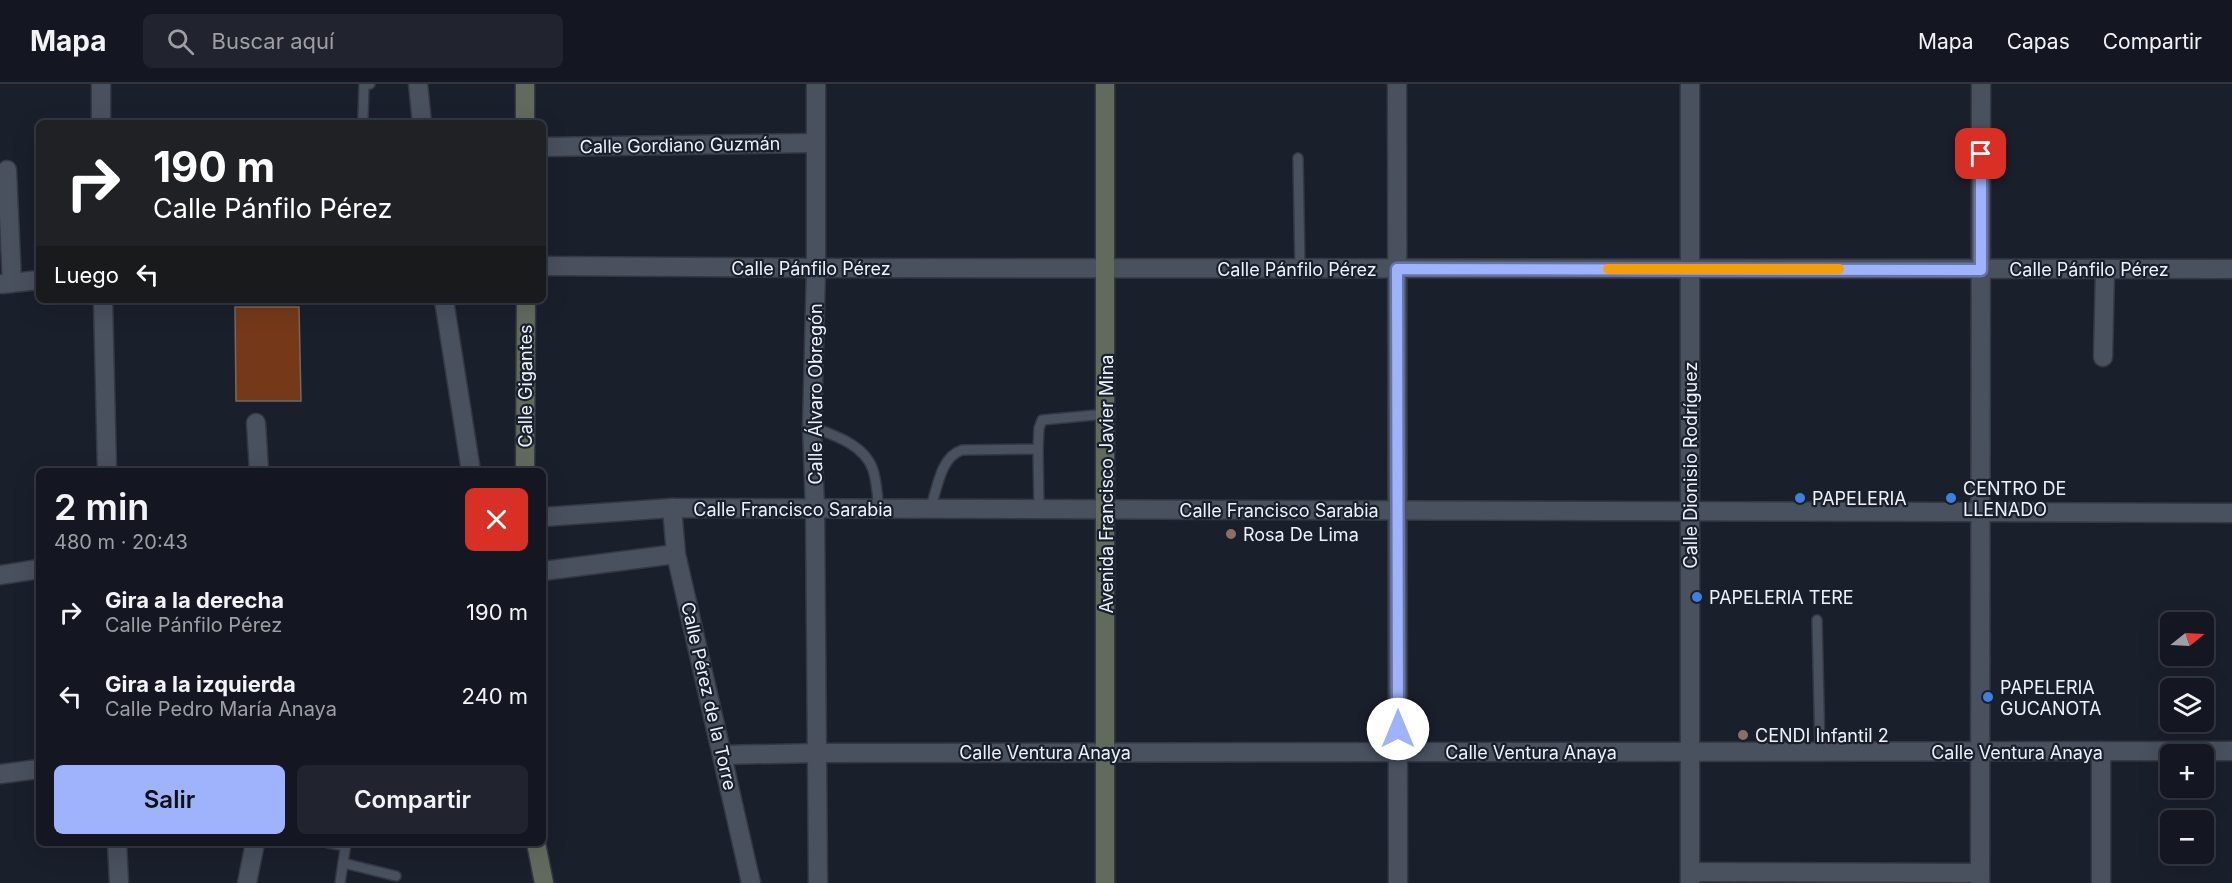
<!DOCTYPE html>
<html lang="es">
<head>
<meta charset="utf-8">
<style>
  body { margin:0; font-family:Inter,sans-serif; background:#21242e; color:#f1f3f6; height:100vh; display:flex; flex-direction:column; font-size:22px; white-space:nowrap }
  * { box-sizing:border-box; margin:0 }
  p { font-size:20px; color:#9d9fa5 }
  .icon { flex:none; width:33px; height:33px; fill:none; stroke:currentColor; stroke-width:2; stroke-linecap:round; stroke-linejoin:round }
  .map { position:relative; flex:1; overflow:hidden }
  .sheet { position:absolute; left:36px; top:384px; width:510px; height:378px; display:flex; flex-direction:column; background:#141721; border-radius:9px; box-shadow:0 6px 24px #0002,0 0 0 2px #33363f }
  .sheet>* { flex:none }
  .banner { position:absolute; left:36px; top:36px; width:510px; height:183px; border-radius:9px; box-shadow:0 6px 24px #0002,0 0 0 2px #33363f; background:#202124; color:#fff; overflow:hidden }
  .needle { width:39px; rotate:72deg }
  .tools { position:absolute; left:2160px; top:528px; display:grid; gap:12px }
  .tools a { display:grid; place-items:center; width:54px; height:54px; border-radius:9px; background:#141721; box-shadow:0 6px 24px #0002,0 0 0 2px #33363f; font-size:30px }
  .pin { position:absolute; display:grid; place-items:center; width:51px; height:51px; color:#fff; margin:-26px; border-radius:12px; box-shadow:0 3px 9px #0006 }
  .me { position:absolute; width:66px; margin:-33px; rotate:0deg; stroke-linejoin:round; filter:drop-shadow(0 0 4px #0008) }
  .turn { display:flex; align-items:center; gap:21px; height:126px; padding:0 18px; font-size:27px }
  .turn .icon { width:78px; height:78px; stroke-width:2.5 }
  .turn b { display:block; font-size:42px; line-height:51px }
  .then { display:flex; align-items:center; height:57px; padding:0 18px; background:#0003; gap:12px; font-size:22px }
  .round { display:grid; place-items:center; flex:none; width:63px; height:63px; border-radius:9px; background:#21242e }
  .summary { display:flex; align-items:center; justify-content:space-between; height:102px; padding:0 18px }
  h1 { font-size:36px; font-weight:600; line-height:45px }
  .cta { display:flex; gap:12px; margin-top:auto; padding:12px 18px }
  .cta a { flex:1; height:69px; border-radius:9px; background:#9fb3fd; color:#111; font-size:24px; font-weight:600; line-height:69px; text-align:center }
  .cta a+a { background:#21242e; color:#f1f3f6 }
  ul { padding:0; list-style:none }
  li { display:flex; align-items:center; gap:18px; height:84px; padding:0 18px }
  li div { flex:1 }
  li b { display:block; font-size:22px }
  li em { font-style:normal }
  header { display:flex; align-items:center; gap:36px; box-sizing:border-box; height:84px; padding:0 30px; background:#141721; border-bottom:2px solid #33363f }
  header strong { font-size:28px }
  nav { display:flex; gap:33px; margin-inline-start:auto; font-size:21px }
  .search { width:420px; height:54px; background:#21242e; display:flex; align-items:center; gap:15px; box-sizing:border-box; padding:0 21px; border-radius:9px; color:#9d9fa5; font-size:22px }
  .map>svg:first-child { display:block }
  .building { fill:#753919; stroke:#78675f; stroke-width:1.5 }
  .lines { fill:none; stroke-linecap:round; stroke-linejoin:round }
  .service-casing { stroke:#343842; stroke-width:12 }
  .minor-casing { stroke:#343842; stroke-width:21 }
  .secondary-casing { stroke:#343842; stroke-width:21 }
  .service { stroke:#49505e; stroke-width:9 }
  .minor { stroke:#49505e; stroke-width:18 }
  .secondary { stroke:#626a5d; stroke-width:18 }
  .route-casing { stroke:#6774a4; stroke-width:15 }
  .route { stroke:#9fb3fd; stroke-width:10 }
  .slow { stroke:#f59e0b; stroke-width:10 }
  .shop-dot { fill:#3f7fe0; stroke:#1a1f2c; stroke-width:2 }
  .education-dot { fill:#8d6e63; stroke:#1a1f2c; stroke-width:2 }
  .labels { text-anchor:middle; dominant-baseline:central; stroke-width:4.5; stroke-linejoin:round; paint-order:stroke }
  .street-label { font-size:18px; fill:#eef2fb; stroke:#1a1f2c }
  .poi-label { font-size:18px; fill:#eef2fb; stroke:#1a1f2c; text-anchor:start }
</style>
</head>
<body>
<header>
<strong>Mapa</strong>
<div class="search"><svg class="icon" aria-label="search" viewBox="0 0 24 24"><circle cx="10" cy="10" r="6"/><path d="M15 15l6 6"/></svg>Buscar aquí</div>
<nav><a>Mapa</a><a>Capas</a><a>Compartir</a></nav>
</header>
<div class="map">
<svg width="2232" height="799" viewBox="0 0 2232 799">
  <rect width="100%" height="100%" fill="#1a1f2c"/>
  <!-- building -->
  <path class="building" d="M235,223H299L301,317H236Z"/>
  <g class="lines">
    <defs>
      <g id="service">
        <path d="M363,33L364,1L370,0"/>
        <path d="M1298,74L1300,185"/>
        <path d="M812,343C834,351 865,361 873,386C877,398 877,412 879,424"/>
        <path d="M1038,365L1039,425"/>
        <path d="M930,426C937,406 940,373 962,366L1038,365L1039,344L1042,336L1106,330"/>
        <path d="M1817,536L1820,668"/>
        <path d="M329,759L346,762"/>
        <path d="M343,779L396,792"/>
        <path d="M340,799L346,759"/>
      </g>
      <g id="minor">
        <path d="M101,0V39"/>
        <path d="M418,0L422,39"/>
        <path d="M816,0V184L812,343L815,425L818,799"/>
        <path d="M1397,0L1398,799"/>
        <path d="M543,63L816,59"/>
        <path d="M7,86L12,199"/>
        <path d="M543,182L816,184L2232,185"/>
        <path d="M2,200L39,196"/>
        <path d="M103,216L107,387"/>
        <path d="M444,216L471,387"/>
        <path d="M2103,273L2105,185"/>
        <path d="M256,339L259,387"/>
        <path d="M672,424L676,470L751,799"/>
        <path d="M543,433L672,424L2232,429"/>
        <path d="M543,487L676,470"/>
        <path d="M0,491L39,485"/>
        <path d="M722,671L817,669L2232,667"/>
        <path d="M0,690L39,685"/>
        <path d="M117,759L119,799"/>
        <path d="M1690,788L1980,789"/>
        <path d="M247,799L255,759"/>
        <path d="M1690,799V0"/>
        <path d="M1980,799L1981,0"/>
        <path d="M2101,799V667"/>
      </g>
      <g id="secondary">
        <path d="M525,0V39"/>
        <path d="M525,387L526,216"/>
        <path d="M536,759L544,799"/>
        <path d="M1105,799V0"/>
      </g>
    </defs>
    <!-- service casing -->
    <use href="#service" class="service-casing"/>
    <!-- minor casing -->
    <use href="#minor" class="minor-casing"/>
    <!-- secondary casing -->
    <use href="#secondary" class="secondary-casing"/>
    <!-- service -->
    <use href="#service" class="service"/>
    <!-- minor -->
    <use href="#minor" class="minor"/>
    <!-- secondary -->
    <use href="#secondary" class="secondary"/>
  </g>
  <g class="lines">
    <defs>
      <path id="route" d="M1398,645L1397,185L1981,186V70"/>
    </defs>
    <!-- route casing -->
    <use href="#route" class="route-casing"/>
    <!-- route -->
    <use href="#route" class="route"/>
    <!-- slow -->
    <path class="slow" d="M1608,185H1839"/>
  </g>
  <!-- markers -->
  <g class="shop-dot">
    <circle cx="1800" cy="414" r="6"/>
    <circle cx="1951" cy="414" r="6"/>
    <circle cx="1697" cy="513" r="6"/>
    <circle cx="1988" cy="613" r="6"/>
  </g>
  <g class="education-dot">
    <circle cx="1231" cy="450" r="6"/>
    <circle cx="1743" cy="651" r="6"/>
  </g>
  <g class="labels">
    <!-- street labels -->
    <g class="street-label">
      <text transform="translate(680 61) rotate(-1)">Calle Gordiano Guzmán</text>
      <text x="811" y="184">Calle Pánfilo Pérez</text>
      <text x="1297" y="185">Calle Pánfilo Pérez</text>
      <text x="2089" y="185">Calle Pánfilo Pérez</text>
      <text transform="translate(525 302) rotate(-90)">Calle Gigantes</text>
      <text transform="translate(815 310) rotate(-90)">Calle Álvaro Obregón</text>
      <text transform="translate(1690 381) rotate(-90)">Calle Dionisio Rodríguez</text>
      <text transform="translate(1106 400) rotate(-90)">Avenida Francisco Javier Mina</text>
      <text x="793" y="425">Calle Francisco Sarabia</text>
      <text x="1279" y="426">Calle Francisco Sarabia</text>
      <text transform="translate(709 612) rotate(77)">Calle Pérez de la Torre</text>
      <text x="1045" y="668">Calle Ventura Anaya</text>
      <text x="1531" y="668">Calle Ventura Anaya</text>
      <text x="2017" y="668">Calle Ventura Anaya</text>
    </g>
    <!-- poi labels -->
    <g class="poi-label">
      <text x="1963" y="404">CENTRO DE<tspan x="1963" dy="21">LLENADO</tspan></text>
      <text x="1812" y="414">PAPELERIA</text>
      <text x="1243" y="450">Rosa De Lima</text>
      <text x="1709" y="513">PAPELERIA TERE</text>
      <text x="2000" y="603">PAPELERIA<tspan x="2000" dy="21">GUCANOTA</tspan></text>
      <text x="1755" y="651">CENDI Infantil 2</text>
    </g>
  </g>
</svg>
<div class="tools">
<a><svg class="needle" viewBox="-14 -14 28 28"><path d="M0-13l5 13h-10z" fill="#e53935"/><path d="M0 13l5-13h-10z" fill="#9d9fa5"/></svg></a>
<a><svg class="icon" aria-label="layers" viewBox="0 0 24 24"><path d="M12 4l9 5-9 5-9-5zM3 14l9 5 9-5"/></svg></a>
<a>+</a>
<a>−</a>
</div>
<div class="pin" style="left:1981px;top:70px;background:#d93025"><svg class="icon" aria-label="arrive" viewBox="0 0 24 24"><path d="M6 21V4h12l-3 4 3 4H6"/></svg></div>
<svg class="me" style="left:1398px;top:645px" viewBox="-20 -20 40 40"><circle r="19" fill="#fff"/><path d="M0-13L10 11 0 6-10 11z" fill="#9fb3fd"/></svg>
<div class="banner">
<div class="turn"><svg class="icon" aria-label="right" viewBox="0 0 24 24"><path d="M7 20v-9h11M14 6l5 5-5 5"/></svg><div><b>190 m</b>Calle Pánfilo Pérez</div></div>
<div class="then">Luego<svg class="icon" aria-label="left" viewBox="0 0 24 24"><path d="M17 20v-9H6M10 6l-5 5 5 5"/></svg></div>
</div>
<section class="sheet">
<div class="summary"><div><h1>2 min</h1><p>480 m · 20:43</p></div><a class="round" style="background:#d93025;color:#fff"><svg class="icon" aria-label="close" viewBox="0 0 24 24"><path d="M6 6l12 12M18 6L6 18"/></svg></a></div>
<ul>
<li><svg class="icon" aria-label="right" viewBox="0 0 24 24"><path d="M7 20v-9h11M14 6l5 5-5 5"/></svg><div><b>Gira a la derecha</b><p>Calle Pánfilo Pérez</p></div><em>190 m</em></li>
<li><svg class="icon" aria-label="left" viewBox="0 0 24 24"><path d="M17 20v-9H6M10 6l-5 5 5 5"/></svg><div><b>Gira a la izquierda</b><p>Calle Pedro María Anaya</p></div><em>240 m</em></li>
</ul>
<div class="cta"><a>Salir</a><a>Compartir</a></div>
</section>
</div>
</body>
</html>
